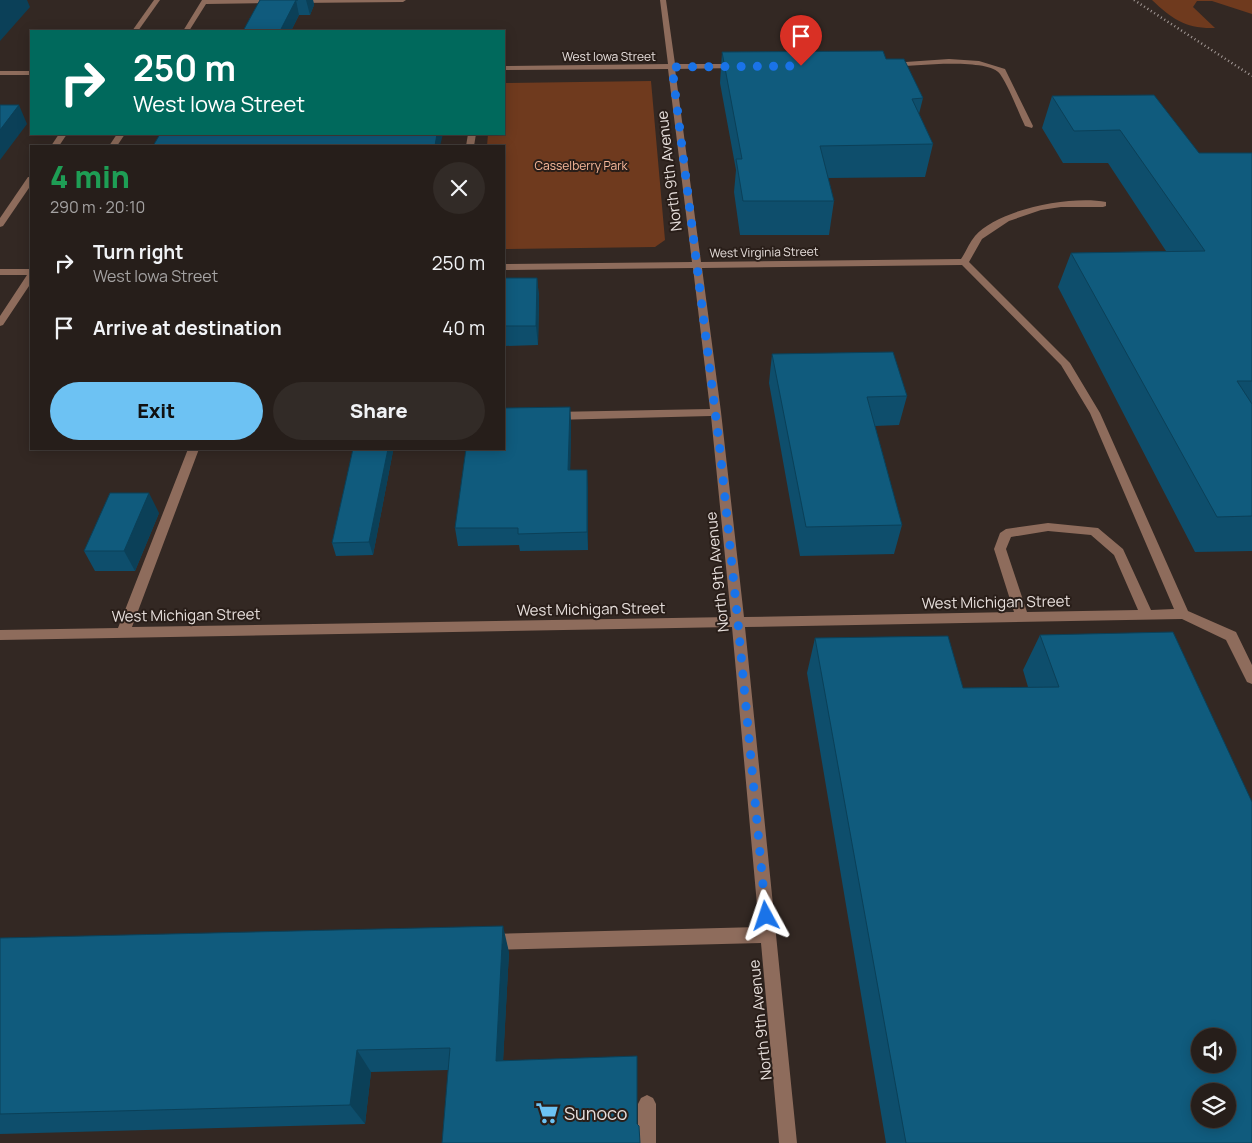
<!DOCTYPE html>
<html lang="en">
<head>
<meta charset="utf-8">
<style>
  body { margin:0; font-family:Manrope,sans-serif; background:#322b27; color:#f1f3f6; height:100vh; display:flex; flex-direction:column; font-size:19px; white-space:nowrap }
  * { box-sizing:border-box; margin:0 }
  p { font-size:16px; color:#a4a2a2 }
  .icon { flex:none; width:28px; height:28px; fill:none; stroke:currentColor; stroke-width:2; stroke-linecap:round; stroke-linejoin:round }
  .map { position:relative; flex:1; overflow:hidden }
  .drawer { position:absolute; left:30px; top:145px; width:475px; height:305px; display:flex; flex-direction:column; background:#261e1a; border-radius:0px; box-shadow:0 2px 12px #0003,0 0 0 1px #423c39 }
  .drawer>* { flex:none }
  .hud { position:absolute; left:30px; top:30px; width:475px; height:105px; border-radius:0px; box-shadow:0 2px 12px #0003,0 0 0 1px #423c39; background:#00695c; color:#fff; overflow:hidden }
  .fabs { position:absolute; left:1191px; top:1028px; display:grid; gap:10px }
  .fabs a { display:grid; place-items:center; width:45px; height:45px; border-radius:50%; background:#261e1a; box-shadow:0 2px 12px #0003,0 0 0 1px #423c39; font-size:25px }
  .pin { position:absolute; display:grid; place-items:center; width:42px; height:42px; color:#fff; margin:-51px -21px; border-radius:50% 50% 50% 0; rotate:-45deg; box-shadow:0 0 5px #0007 }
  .pin .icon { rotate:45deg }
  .me { position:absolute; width:55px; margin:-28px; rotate:355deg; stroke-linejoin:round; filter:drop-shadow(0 0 4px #0008) }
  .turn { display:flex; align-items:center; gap:18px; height:105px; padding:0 20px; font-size:22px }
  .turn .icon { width:65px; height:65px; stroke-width:2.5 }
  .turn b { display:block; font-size:35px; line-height:42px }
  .round { display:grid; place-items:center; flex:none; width:52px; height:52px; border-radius:26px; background:#322b27 }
  .head { display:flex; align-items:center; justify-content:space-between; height:85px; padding:0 20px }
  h1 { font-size:30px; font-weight:800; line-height:38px; color:#1e9e55 }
  .button { display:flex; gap:10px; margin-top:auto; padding:10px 20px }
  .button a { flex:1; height:58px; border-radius:30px; background:#6dc2f3; color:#111; font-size:20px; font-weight:800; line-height:58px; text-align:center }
  .button a+a { background:#322b27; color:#f1f3f6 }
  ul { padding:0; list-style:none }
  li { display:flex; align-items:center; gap:15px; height:65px; padding:0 20px }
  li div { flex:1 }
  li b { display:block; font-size:19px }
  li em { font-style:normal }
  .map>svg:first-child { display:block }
  .green { fill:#6f3a1e }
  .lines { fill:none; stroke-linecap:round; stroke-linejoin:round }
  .minor { fill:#8e6c5c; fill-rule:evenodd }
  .rail { stroke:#a49a97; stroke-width:2.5; stroke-dasharray:1 3; stroke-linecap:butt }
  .wall { fill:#0e4e6c }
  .shaded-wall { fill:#0b4058 }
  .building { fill:#105b7d; stroke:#0b4058; fill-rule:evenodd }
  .route { stroke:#1a73e8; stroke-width:9; stroke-dasharray:0 16.2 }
  .labels { text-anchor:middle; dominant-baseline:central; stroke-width:4; stroke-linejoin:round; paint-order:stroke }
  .far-street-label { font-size:12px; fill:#e7dfdc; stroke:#291e19 }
  .far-park-label { font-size:12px; fill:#f9ba9c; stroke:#291e19 }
  .street-label { font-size:15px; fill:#e7dfdc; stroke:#291e19 }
  .near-poi-label { font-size:18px; fill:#e7dfdc; stroke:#291e19; text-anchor:start }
</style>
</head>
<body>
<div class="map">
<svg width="1252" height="1143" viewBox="0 0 1252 1143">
  <rect width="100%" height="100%" fill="#332823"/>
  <!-- green -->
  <g class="green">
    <path d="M1152,0H1252V14L1212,1H1197L1193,7L1215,28C1186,29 1172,19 1152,0Z"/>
    <path d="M651,81L665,240L655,247L504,249V146H487L488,134H504V83Z"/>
  </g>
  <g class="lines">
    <!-- minor -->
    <g class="minor">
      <path d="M154,0H160L138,31H132Z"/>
      <path d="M202,0H279V1L276,3L206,4L189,31H183Z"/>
      <path d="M293,0H406L403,2L296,3Z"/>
      <path d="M660,0H666L675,64H736L740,66L736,68L675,69L701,262L961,259C966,252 969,243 975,236C998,209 1072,195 1106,202V206L1103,207H1061L1041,210L1009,221L982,239L969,262L1070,363L1100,413L1188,611L1236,632L1252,665V684L1247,682L1226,640L1182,619L745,627L797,1143H779L761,943L490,950L484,948L482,942L484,936L490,934L759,927L732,627L0,640V630L118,628L188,449H199L132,627L731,617L711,416L553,420L548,416L553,412L710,409L693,268L504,270V264L692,262L668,69L504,70V66L668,64ZM962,265L1061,365L1090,413L1174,609L1151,610L1123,549L1098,528L1048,523L1006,529L1000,533L994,549L1014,612L744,617L721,412L702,268ZM1048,531L1091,535L1114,555L1138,610L1027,612L1006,549L1011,537Z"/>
      <path d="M949,59L979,61L1005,69L1033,126L1032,128L1025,126C1017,109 1010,89 1000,74C988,57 912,66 891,67L887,65L891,63Z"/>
      <rect x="0" y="71" width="31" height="4"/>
      <path d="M59,134H67L59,146H51Z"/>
      <path d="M117,134H125L117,146H109Z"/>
      <path d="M468,134H476L474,146H466Z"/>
      <path d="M28,177H31V185L3,226L0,227V218Z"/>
      <path d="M0,269H31V283L3,325L0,326V316L27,275H0Z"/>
      <path d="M647,1095L653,1098L656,1104V1143H638V1104L641,1098Z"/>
    </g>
    <!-- rail -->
    <path class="rail" d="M1134,0L1252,76"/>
  </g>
  <!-- wall -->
  <g class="wall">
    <path d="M260,0H313L314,5L310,15H299L291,31H243Z"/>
    <path d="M722,52L886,59L923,98L919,114L933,144L925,177L828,178L834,201L829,235H740L734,192L736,170L720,83Z"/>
    <path d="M1052,96L1199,153H1252V551L1195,552L1058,287L1071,253L1166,251L1108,163H1063L1042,128Z"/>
    <path d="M504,278H537L539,297L538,345L504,346Z"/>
    <path d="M772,354L907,396L899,425L875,426L902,525L894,554L800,556L769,383Z"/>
    <path d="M570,407L571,425L570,470L588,487V550L520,551L519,545L458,546L455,528Z"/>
    <path d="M272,449H417L416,451H393L373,555L336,556L332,543L353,451L273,450Z"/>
    <path d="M159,513L135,571H95L84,551Z"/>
    <path d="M1040,635L1252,1143H886L807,673L815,638L963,688L1028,687L1023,670Z"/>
    <path d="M0,938L509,952L503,1060L637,1124L448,1070L371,1072L365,1124L0,1134Z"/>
  </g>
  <!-- shaded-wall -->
  <g class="shaded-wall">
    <path d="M0,0H27L30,7L0,41Z"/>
    <path d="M296,0L299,15L291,31H280Z"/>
    <path d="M306,0H313L314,5L310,15Z"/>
    <path d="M19,105L27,124L0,160V130Z"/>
    <path d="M437,134H443L440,146H435Z"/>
    <path d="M537,278L539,297L538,345L536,326Z"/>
    <path d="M570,407L571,425L570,488L568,470Z"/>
    <path d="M388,449H392L393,451L373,555L369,542Z"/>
    <path d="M587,470L588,487V550L587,532Z"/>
    <path d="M149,493L159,513L135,571L124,551Z"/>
    <path d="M503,926L509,952L502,1082L496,1061Z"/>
    <path d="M357,1050L371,1072L365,1124L350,1105Z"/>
  </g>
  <!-- building -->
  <g class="building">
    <path d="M260,0H298H296L280,31H243Z"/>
    <path d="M883,51L886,59H904L923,98L912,99L933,144L820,146L834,201H743L736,159H742L722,52Z"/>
    <path d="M1154,95L1199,153H1252V381H1237L1252,404V516L1217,517L1071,253L1205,251L1120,130L1074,131L1052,96Z"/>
    <path d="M0,105H19L0,130Z"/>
    <path d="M160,134H437L435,146H153Z"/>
    <path d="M504,278H537L536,326H504Z"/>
    <path d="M893,352L907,396L867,397L902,525L806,527L772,354Z"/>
    <path d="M570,407L568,470H587V532L518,534V528H455L466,449H504V408Z"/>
    <path d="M353,449H388L369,542L332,543Z"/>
    <path d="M110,493H149L124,551H84Z"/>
    <path d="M1173,632L1252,802V1143H906L815,638L948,636L963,688L1059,687L1040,635ZM1200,1036H1228V1064H1200ZM1200,1091H1228V1119H1200Z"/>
    <path d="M503,926L496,1061L637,1056V1124L639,1126L640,1143H442L450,1048L357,1050L350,1105L0,1114V938Z"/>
  </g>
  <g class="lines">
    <!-- route -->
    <path class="route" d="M766,916L738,623L720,450L672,67L801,66"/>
  </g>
  <!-- icons -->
  <defs>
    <symbol id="supermarket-bare" viewBox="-9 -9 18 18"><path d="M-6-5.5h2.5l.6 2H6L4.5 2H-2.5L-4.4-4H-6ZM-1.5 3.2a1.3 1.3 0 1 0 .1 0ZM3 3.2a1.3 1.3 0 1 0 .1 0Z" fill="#6dc2f3" stroke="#291e19" stroke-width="2.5" paint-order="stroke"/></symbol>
  </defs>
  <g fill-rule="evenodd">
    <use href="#supermarket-bare" x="531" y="1097" width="32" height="32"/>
  </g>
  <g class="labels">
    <!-- far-street labels -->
    <g class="far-street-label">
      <text x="609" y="56">West Iowa Street</text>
      <text transform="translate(764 252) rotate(-1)">West Virginia Street</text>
    </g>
    <!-- far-park labels -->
    <g class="far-park-label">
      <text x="581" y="165">Casselberry Park</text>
    </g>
    <!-- street labels -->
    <g class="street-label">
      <text transform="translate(669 171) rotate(-97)">North 9th Avenue</text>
      <text transform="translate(717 572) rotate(-96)">North 9th Avenue</text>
      <text transform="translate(996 602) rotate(-1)">West Michigan Street</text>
      <text transform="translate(591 609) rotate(-1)">West Michigan Street</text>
      <text transform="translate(186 615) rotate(-1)">West Michigan Street</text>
      <text transform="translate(760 1020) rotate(-96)">North 9th Avenue</text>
    </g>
    <!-- near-poi labels -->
    <g class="near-poi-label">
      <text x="564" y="1113">Sunoco</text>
    </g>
  </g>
</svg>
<div class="fabs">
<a><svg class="icon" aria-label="sound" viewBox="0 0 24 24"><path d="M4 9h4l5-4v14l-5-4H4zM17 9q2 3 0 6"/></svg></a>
<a><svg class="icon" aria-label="layers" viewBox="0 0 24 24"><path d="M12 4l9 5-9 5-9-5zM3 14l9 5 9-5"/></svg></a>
</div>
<div class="pin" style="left:801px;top:66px;background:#d93025"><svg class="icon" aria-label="arrive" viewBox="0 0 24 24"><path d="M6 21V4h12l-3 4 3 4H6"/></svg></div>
<svg class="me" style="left:766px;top:916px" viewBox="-20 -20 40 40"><path d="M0-17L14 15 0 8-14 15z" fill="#1a73e8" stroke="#fff" stroke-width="4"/></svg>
<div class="hud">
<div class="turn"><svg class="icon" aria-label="right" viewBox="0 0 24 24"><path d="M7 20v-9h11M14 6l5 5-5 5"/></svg><div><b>250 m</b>West Iowa Street</div></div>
</div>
<section class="drawer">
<div class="head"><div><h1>4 min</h1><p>290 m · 20:10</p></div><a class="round"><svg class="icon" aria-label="close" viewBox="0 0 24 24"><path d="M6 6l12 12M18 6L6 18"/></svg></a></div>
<ul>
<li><svg class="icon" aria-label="right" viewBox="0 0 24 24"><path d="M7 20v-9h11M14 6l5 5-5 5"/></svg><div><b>Turn right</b><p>West Iowa Street</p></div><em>250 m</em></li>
<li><svg class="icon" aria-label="arrive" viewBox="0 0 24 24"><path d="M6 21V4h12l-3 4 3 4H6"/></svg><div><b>Arrive at destination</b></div><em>40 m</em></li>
</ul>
<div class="button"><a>Exit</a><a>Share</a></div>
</section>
</div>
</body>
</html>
